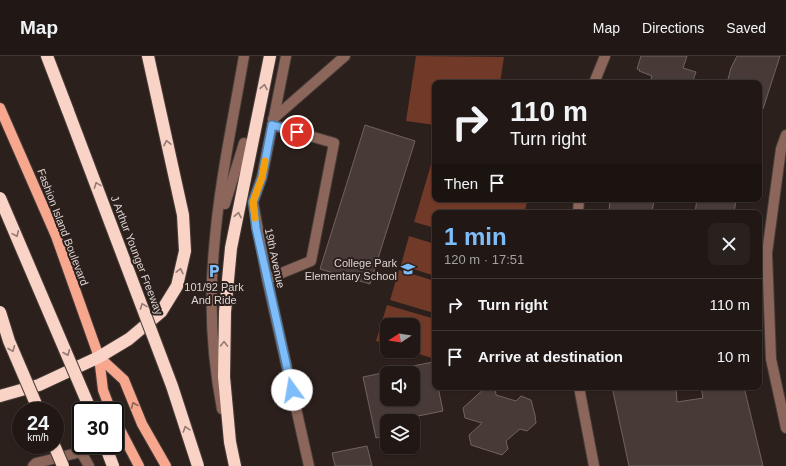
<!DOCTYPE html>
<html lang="en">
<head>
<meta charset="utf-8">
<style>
  body { margin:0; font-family:Helvetica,sans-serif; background:#29211e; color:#f1f3f6; height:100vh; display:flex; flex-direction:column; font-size:15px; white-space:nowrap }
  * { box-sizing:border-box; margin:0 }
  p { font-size:13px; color:#a2a0a0 }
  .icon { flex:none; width:22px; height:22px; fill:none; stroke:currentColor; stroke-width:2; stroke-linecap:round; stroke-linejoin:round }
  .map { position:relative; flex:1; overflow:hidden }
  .drawer { position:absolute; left:432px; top:154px; width:330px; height:180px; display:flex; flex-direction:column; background:#211815; border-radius:8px; box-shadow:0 1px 3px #0004,0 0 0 1px #3e3734 }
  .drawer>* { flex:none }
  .guide { position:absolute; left:432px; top:24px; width:330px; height:122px; border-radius:8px; box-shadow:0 1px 3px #0004,0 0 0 1px #3e3734; background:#211815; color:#f1f3f6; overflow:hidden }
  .needle { width:26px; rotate:258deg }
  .buttons { position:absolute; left:380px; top:262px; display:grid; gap:8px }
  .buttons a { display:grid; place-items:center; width:40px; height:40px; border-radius:8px; background:#211815; box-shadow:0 1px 3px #0004,0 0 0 1px #3e3734; font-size:20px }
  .speed { position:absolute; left:12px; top:346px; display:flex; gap:8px; font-size:20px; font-weight:700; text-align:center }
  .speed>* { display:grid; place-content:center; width:52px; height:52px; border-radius:50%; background:#211815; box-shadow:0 1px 3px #0004,0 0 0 1px #3e3734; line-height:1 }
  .speed small { font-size:10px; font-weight:400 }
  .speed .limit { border:2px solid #111; border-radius:6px; background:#fff; color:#111 }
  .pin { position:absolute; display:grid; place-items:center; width:34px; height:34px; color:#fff; margin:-17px; border:2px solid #fff; border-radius:50%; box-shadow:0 1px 4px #0007 }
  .me { position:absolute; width:44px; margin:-22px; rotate:347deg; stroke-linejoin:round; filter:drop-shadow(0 0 3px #0008) }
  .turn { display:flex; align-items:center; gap:14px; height:84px; padding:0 12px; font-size:18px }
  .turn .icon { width:52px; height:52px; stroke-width:2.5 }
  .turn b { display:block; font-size:28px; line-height:34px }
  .then { display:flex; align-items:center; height:38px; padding:0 12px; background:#0003; gap:8px; font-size:15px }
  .round { display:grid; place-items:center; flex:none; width:42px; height:42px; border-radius:8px; background:#29211e }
  .summary { display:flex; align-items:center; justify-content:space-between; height:68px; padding:0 12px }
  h1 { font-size:24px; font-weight:700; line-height:30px; color:#7ebdf9 }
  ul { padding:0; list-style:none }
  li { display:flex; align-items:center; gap:12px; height:52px; padding:0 12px; border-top:1px solid #3e3734 }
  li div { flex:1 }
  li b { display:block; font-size:15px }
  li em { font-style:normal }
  header { display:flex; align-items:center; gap:24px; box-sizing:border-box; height:56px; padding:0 20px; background:#211815; border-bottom:1px solid #3e3734 }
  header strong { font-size:19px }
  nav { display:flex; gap:22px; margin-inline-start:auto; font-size:14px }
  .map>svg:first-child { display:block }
  .green { fill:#703928 }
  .building { fill:#483b37; stroke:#71625e }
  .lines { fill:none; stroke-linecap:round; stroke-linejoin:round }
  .minor-casing { stroke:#483d39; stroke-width:12 }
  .major-casing { stroke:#483d39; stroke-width:12 }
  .highway-casing { stroke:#483d39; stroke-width:14 }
  .minor { stroke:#8c665a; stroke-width:10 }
  .major { stroke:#f7a78e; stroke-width:10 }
  .highway { stroke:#fad3c7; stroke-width:12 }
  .highway-bridge-casing { stroke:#483d39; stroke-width:14; stroke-linecap:butt }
  .highway-bridge { stroke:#fad3c7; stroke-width:12 }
  .oneway { stroke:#937a72 }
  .oneway2 { stroke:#926455 }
  .route-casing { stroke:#527ba2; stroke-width:10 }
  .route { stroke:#7ebdf9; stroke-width:7 }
  .slow { stroke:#f59e0b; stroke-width:7 }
  .labels { text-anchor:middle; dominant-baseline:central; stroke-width:4; stroke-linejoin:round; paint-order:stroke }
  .street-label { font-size:11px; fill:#ddd4d2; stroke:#2c201c }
  .poi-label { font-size:11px; fill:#ddd4d2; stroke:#2c201c; text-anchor:end }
</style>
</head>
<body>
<header>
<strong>Map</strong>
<nav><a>Map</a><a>Directions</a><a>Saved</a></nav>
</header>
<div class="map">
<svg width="786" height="410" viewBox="0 0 786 410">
  <rect width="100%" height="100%" fill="#2c201c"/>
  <!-- green -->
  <g class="green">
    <path d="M416,0L504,1L500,27H435V69L406,65Z"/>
    <path d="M435,95V143H528L524,157H435V172L414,166Z"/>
    <path d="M409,180L435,188V220L401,209Z"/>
    <path d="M399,214L435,225L434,257L390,244Z"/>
    <path d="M387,249L435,263V303L409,295H413V269H387V289L376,285Z"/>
  </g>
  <!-- building -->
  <g class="building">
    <path d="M641,0H687L683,12L696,16L692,27H650L652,20L639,15L640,14L637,13Z"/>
    <path d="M737,0H780L763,53L759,52V27H727L731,12Z"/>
    <path d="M365,69L415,85L370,228L320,213Z"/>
    <path d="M610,143H654L652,157H609Z"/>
    <path d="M697,143H736L734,157H695Z"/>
    <path d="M433,306L435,331H438L443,355L418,360L419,365H387V379L376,382L363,321L387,316V343H413V310Z"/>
    <path d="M486,331H495L496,339L516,345L521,340L531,344L535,359L536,367L527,375L520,373L506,385L508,393L502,399L471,389L469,379L482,367L465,362L463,352Z"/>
    <path d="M612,331H676L677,346L703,342L701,331H744L763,410H629Z"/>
    <path d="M367,390L372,410H335L332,397Z"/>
  </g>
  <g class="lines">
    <defs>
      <g id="minor">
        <path d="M286,0L262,121L253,146L267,223L309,410"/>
        <path d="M594,27L605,0"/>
        <path d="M273,63L345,0"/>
        <path d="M786,79L781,93L767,197L771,303L786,372"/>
        <path d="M225,148L244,87"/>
        <path d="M578,157L579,143"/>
        <path d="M267,223L311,205L334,87L272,69"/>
        <path d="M579,331L594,410"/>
        <path d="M222,353C212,301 209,246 214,193C219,128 233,64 244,0"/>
        <path d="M33,410L36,407L81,396L89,410"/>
      </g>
      <g id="major">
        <path d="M0,52L56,180L99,301L103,334L111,355"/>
        <path d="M99,301L124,324L142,368L166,410"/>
        <path d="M115,364L139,410"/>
      </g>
      <g id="highway">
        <path d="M47,0L68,55"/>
        <path d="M0,340L39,329L99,301L129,283L161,256L177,230L185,195L183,159L148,0"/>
        <path d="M105,389L113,410"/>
        <path d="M235,410L230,386L224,321L225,256L231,192L270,0"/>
      </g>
    </defs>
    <!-- minor casing -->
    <use href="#minor" class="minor-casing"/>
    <!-- major casing -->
    <use href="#major" class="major-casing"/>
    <!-- highway casing -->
    <use href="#highway" class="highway-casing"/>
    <!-- minor -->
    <use href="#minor" class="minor"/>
    <!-- major -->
    <use href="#major" class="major"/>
    <!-- highway -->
    <use href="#highway" class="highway"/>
    <defs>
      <g id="highway-bridge">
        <path d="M68,55L172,330L198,410"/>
        <path d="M0,142L91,355"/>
        <path d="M0,256L9,285L39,355"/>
        <path d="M54,389L63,410"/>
      </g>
    </defs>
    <!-- highway-bridge casing -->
    <use href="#highway-bridge" class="highway-bridge-casing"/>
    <!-- highway-bridge -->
    <use href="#highway-bridge" class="highway-bridge"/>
  </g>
  <!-- one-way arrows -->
  <defs><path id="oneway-chevron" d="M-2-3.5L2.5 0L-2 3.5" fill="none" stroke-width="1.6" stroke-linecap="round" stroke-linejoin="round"/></defs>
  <g class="oneway">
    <use href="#oneway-chevron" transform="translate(264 31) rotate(-79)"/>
    <use href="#oneway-chevron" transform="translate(167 87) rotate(-102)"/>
    <use href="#oneway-chevron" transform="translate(97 129) rotate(-111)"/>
    <use href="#oneway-chevron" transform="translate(238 159) rotate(-79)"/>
    <use href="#oneway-chevron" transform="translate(16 178) rotate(66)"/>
    <use href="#oneway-chevron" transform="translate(180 215) rotate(-77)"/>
    <use href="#oneway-chevron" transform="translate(143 250) rotate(-110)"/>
    <use href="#oneway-chevron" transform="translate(224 288) rotate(-89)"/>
    <use href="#oneway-chevron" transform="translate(12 293) rotate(68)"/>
    <use href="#oneway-chevron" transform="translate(67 297) rotate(67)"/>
    <use href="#oneway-chevron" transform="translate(186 373) rotate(-108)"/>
  </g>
  <use class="oneway2" href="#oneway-chevron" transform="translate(134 349) rotate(-113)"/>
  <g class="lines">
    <defs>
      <path id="route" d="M292,334L256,172L253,146L262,121L272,69L297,76"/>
    </defs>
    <!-- route casing -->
    <use href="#route" class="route-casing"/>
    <!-- route -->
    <use href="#route" class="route"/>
    <!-- slow -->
    <path class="slow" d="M255,162L253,146L262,121L265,105"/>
  </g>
  <!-- icons -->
  <defs>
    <symbol id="school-bare" viewBox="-9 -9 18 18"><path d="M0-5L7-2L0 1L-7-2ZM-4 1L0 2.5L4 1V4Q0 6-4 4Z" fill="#7ebdf9" stroke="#2c201c" stroke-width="2.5" paint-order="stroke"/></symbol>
    <symbol id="parking-bare" viewBox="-9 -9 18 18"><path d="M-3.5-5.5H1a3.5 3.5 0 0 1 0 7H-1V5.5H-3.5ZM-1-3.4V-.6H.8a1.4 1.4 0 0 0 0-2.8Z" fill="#7ebdf9" stroke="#2c201c" stroke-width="2.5" paint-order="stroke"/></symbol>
  </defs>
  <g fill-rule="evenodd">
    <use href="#school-bare" x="398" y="203" width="20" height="20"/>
    <use href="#parking-bare" x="204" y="205" width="20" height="20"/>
  </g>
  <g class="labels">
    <!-- street labels -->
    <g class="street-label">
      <text transform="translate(63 171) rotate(69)">Fashion Island Boulevard</text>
      <text transform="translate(137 199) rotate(69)">J Arthur Younger Freeway</text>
      <text transform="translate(275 202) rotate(78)">19th Avenue</text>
    </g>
    <!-- poi labels -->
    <g class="poi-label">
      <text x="397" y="207">College Park<tspan x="397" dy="13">Elementary School</tspan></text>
      <text x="214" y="231" text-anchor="middle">101/92 Park<tspan x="214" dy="13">And Ride</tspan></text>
    </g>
  </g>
</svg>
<div class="buttons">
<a><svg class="needle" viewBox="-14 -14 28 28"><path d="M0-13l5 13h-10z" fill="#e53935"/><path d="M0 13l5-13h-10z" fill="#a2a0a0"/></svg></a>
<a><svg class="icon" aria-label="sound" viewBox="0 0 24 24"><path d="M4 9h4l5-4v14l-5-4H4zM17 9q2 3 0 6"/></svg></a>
<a><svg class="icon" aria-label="layers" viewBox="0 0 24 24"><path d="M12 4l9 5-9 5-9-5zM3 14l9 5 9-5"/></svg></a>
</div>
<div class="speed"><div>24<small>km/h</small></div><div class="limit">30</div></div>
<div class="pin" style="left:297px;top:76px;background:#d93025"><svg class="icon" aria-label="arrive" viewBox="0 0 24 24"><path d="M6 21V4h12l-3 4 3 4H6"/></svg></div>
<svg class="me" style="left:292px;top:334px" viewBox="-20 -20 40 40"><circle r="19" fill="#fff"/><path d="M0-13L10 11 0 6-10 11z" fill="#7ebdf9"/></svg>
<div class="guide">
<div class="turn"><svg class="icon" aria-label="right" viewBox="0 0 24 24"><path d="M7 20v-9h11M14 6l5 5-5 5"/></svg><div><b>110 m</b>Turn right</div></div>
<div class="then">Then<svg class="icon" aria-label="arrive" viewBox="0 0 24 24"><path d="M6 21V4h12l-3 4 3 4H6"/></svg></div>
</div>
<section class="drawer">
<div class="summary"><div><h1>1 min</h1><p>120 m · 17:51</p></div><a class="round"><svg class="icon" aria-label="close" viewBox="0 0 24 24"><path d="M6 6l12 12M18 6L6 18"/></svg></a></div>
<ul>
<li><svg class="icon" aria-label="right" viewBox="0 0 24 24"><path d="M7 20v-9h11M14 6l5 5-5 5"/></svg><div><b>Turn right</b></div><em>110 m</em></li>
<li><svg class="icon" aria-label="arrive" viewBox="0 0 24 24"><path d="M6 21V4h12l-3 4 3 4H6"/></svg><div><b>Arrive at destination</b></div><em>10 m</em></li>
</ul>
</section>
</div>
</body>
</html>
